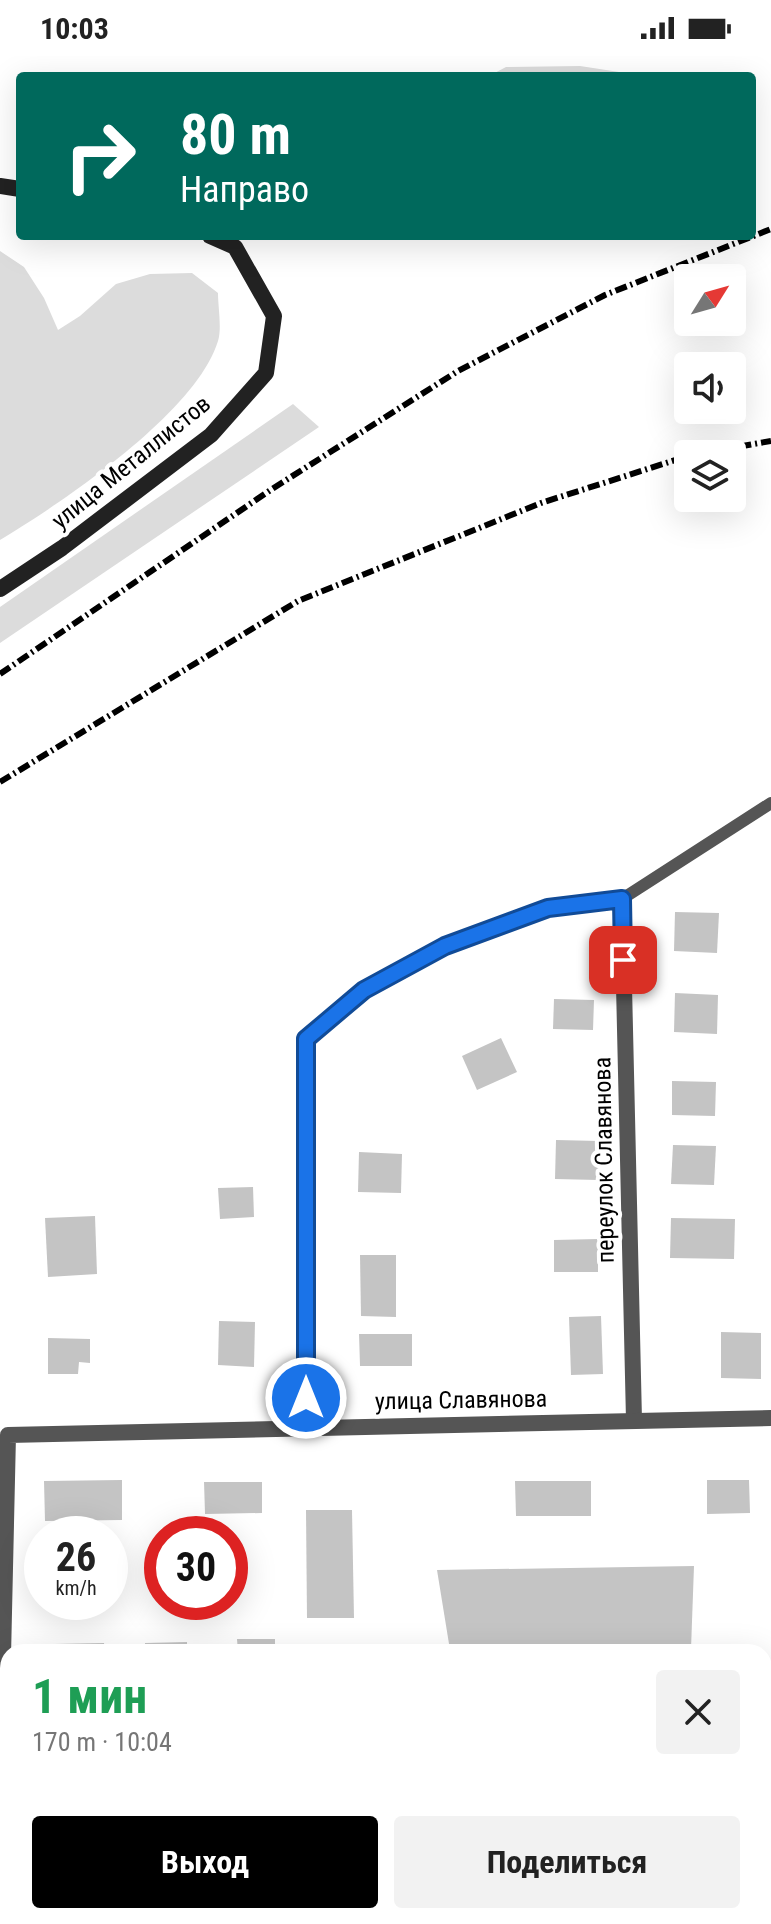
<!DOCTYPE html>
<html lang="ru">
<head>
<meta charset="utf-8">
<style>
  body { margin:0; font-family:"Roboto Condensed",sans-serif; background:#f2f2f2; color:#222; height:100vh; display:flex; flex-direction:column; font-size:30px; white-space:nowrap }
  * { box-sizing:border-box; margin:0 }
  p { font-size:26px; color:#767676 }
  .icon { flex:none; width:44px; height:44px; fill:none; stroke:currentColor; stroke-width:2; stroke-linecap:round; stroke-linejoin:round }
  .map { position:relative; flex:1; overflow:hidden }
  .panel { position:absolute; left:0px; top:1588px; width:772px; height:280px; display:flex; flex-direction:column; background:#fff; border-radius:24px 24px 0 0; box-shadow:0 8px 32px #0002 }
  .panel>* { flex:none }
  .hud { position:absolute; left:16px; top:16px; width:740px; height:168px; border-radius:8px; box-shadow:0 8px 32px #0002; background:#00695c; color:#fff; overflow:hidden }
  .needle { width:52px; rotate:53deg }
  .buttons { position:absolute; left:674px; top:208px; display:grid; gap:16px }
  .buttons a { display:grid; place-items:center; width:72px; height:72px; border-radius:8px; background:#fff; box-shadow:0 8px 32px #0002; font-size:40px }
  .speed { position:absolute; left:24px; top:1460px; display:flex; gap:16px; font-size:40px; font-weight:700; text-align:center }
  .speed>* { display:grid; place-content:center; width:104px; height:104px; border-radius:50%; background:#fff; box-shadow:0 8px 32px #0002; line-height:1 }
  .speed small { font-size:20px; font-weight:400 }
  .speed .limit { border:12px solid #d22; background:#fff; color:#111 }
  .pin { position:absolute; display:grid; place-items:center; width:68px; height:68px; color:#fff; margin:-34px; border-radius:16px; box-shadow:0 4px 12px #0006 }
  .me { position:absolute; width:88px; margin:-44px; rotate:0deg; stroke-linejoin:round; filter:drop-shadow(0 0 6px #0008) }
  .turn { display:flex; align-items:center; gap:28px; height:168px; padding:0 32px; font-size:36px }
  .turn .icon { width:104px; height:104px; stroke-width:2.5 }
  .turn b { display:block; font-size:56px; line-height:68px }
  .round { display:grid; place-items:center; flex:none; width:84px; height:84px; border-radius:8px; background:#f2f2f2 }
  .summary { display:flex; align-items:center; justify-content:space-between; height:136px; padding:0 32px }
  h1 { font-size:48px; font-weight:700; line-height:60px; color:#1e9e55 }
  .cta { display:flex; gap:16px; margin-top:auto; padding:16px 32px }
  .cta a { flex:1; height:92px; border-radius:8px; background:#000; color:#fff; font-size:32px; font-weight:700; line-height:92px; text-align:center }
  .cta a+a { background:#f2f2f2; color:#222 }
  .status { display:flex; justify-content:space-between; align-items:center; height:56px; padding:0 40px; background:#fff; direction:ltr }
  .status svg { height:22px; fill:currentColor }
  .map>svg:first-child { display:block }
  .green { fill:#dcdcdc }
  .building { fill:#c4c4c4 }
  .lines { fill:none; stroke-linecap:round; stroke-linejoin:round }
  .service { stroke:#555; stroke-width:12 }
  .minor { stroke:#555; stroke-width:16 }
  .secondary { stroke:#222; stroke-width:16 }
  .rail { stroke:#000; stroke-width:6; stroke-dasharray:12 4 2 4; stroke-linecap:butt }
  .route-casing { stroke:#114b97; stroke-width:20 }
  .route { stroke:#1a73e8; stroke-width:14 }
  .labels { text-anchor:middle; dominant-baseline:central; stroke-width:8; stroke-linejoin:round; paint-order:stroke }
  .street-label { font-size:24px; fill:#000; stroke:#fff }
</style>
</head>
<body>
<div class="status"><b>10:03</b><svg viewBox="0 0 49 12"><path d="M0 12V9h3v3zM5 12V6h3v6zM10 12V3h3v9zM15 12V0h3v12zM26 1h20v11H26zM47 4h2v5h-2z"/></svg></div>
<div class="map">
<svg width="771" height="1868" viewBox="0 0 771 1868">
  <rect width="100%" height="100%" fill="#fff"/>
  <!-- green -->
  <g class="green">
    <path d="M580,10L619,16L624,20H489L506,11Z"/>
    <path d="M0,195L24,211L44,242L58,274L80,260L116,228L150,218L192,217L218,237C218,251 222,272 218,285C196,357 63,446 0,484Z"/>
    <path d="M293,348L319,371L0,587V551Z"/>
  </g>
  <!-- building -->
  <g class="building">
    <path d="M675,856L719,857L717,897L674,895Z"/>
    <path d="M675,937L718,939L717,978L674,976Z"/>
    <path d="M554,943L594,944L593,974L553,973Z"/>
    <path d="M501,982L517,1016L477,1034L462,1000Z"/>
    <path d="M672,1025L716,1026L715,1060L672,1059Z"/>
    <path d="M556,1084L599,1085L598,1124L555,1123Z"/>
    <path d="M673,1089L716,1090L714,1129L671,1128Z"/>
    <path d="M359,1096L402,1098L401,1137L358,1136Z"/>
    <path d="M253,1131L254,1161L220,1163L218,1132Z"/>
    <path d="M95,1160L97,1218L48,1221L45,1162Z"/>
    <path d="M671,1162L735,1163L734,1203L670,1202Z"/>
    <path d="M598,1183V1216H554V1184Z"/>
    <path d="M360,1199H396V1261L361,1260Z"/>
    <path d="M601,1260L603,1318L571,1319L569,1261Z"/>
    <path d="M219,1265L255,1266L254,1311L218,1309Z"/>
    <path d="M721,1276L761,1277V1323L721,1322Z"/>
    <path d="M359,1278H412V1310H360Z"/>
    <path d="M48,1282L90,1283V1307L79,1306L78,1318H48Z"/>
    <path d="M122,1424V1464L45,1465L44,1425Z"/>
    <path d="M707,1424H749L750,1457L707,1458Z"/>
    <path d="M515,1425H591V1460H516Z"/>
    <path d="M204,1426H262V1457L205,1458Z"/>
    <path d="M306,1454H352L354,1562H307Z"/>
    <path d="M694,1510L691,1593L450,1594L437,1514Z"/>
    <path d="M237,1583H275V1596H238Z"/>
    <path d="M187,1586V1596H145V1587Z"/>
    <path d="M104,1587L105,1596H54V1588Z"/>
    <rect x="764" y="1633" width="7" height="33"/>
    <path d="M768,1718H771V1824H766Z"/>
  </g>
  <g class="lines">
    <!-- service -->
    <path class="service" d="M306,983L364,934L445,890L548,852L622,843L771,747"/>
    <!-- minor -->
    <g class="minor">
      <path d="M622,843L634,1364"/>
      <path d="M306,1372V983"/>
      <path d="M8,1778L1,1689L8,1379L771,1362"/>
      <path d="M764,1859H771"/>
      <path d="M36,1860L47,1866L663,1860"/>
    </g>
    <!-- secondary -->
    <g class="secondary">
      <path d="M0,130L20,133"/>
      <path d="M0,533L62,492L211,379L266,317L274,260L235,191L210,180"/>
    </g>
    <!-- rail -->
    <g class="rail">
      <path d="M696,398L771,385"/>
      <path d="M0,618L272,433L458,315L605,239L771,173"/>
      <path d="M0,726L298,545L541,447L688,400"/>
    </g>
  </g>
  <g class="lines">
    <defs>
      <path id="route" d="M306,1342V983L364,934L445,890L548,852L622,843L623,904"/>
    </defs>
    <!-- route casing -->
    <use href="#route" class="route-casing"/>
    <!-- route -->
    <use href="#route" class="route"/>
  </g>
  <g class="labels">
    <!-- street labels -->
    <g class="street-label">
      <text transform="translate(131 406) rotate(-39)">улица Металлистов</text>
      <text transform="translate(604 1104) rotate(-91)">переулок Славянова</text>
      <text transform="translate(461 1344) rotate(-1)">улица Славянова</text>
    </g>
  </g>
</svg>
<div class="buttons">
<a><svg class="needle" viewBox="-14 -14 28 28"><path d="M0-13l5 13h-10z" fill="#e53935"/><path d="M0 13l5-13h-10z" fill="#767676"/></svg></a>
<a><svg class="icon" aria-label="sound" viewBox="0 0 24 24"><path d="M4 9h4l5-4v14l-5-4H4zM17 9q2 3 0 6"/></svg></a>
<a><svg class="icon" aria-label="layers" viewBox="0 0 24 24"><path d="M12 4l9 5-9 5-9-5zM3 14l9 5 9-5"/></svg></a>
</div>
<div class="speed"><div>26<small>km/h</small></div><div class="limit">30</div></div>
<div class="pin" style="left:623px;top:904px;background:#d93025"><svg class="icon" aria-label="arrive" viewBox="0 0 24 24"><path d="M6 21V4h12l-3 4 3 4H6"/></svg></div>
<svg class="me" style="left:306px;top:1342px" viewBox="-20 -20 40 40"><circle r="17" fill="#1a73e8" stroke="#fff" stroke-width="3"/><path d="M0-11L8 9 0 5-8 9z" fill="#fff"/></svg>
<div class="hud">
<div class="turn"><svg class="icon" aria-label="right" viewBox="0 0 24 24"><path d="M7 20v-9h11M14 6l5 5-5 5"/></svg><div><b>80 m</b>Направо</div></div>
</div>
<section class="panel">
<div class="summary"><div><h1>1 мин</h1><p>170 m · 10:04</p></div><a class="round"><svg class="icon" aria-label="close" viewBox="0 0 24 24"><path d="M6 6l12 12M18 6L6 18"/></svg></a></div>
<div class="cta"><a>Выход</a><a>Поделиться</a></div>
</section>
</div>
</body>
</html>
